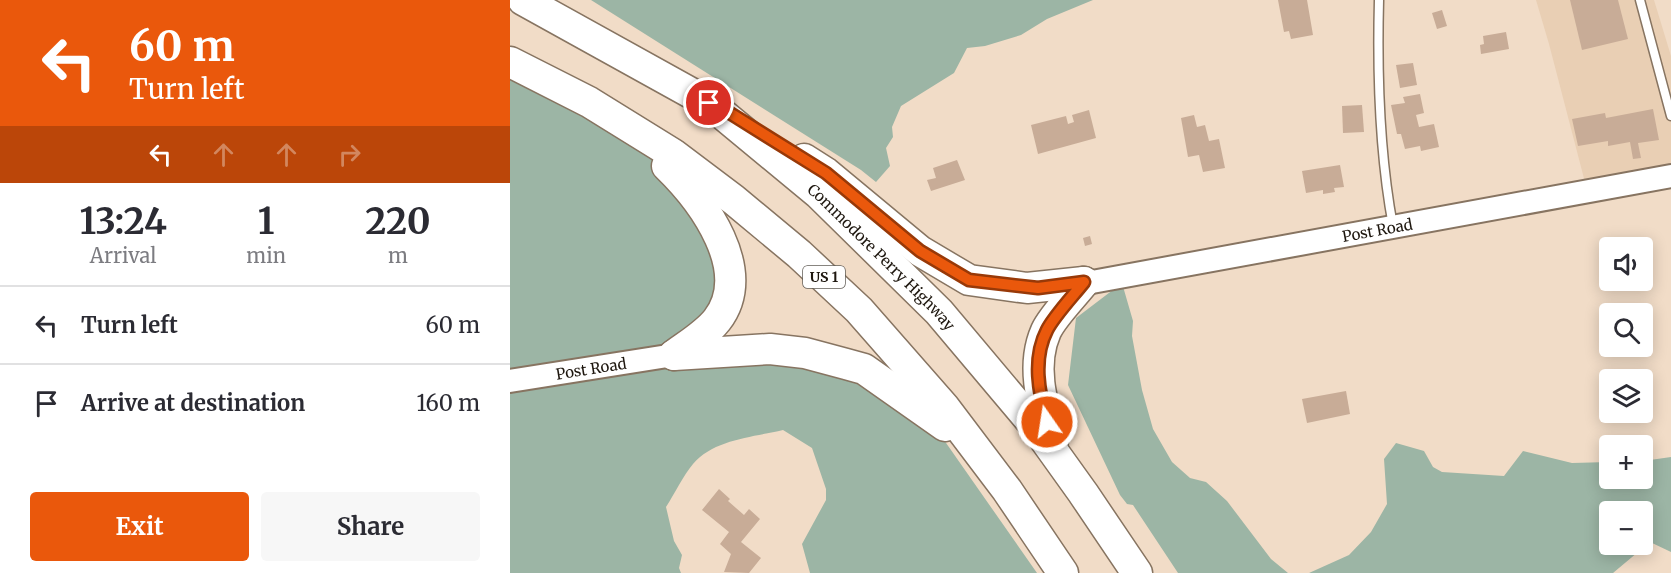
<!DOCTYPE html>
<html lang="en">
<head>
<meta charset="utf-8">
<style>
  body { margin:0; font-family:Merriweather,serif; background:#f7f7f7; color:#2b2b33; height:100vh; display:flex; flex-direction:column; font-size:22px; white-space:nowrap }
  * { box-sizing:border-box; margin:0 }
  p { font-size:20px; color:#7c7c81 }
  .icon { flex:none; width:33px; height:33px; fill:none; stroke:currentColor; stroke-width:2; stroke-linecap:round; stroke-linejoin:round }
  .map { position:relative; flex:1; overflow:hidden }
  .panel { display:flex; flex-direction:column; background:#fff; width:510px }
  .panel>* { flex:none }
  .hud { background:#ea580c; color:#fff; overflow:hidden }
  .tools { position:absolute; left:1089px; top:237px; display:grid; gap:12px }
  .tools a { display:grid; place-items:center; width:54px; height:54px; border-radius:6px; background:#fff; box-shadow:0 3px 15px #0003; font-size:30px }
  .pin { position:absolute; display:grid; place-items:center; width:51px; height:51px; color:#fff; margin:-26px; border:3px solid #fff; border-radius:50%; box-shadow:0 2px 6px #0007 }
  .me { position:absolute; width:66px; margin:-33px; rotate:347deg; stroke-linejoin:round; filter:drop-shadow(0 0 4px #0008) }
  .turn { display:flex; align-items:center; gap:21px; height:126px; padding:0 30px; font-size:27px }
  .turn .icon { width:78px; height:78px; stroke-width:2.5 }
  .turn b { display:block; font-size:42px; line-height:51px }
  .lanes { display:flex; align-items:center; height:57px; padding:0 30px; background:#0003; justify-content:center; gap:30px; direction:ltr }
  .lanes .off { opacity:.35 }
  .eta { display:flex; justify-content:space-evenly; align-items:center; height:102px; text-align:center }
  .eta b { font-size:36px; font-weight:700; line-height:42px }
  .button { display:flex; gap:12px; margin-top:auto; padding:12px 30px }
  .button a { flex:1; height:69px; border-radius:6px; background:#ea580c; color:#fff; font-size:24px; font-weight:700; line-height:69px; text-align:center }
  .button a+a { background:#f7f7f7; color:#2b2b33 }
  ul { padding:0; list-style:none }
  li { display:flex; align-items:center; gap:18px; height:78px; padding:0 30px; border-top:2px solid #e1e1e2 }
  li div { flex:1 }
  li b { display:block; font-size:22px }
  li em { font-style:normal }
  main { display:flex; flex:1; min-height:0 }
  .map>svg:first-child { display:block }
  .built { fill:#e9cfb4 }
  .green { fill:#9cb5a5; fill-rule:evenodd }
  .building { fill:#c8ac97 }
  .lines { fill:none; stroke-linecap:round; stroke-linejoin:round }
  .lane-casing { stroke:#877461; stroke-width:11 }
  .secondary-casing { stroke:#877461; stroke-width:26 }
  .highway-casing { stroke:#877461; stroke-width:33 }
  .lane { stroke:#fff; stroke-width:8 }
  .secondary { stroke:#fff; stroke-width:22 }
  .highway { stroke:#fff; stroke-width:30 }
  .route-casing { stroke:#983908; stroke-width:15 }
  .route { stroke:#ea580c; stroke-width:10 }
  .labels { text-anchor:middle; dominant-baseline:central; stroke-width:4.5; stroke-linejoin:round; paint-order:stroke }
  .shield { fill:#fff; stroke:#625d57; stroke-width:1.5 }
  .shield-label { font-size:14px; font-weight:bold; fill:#1e170f }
  .street-label { font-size:15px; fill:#1e170f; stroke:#fff }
</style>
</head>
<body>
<main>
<section class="panel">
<div class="hud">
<div class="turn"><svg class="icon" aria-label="left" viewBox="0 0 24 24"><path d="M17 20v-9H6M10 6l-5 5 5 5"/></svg><div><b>60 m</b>Turn left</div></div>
<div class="lanes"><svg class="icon" aria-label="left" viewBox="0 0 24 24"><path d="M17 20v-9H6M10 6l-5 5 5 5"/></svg><svg class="icon off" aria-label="ahead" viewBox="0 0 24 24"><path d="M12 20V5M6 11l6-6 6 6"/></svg><svg class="icon off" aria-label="ahead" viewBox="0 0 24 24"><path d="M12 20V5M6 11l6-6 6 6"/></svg><svg class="icon off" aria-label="right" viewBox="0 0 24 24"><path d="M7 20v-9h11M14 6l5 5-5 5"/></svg></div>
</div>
<div class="eta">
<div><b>13:24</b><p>Arrival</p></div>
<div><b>1</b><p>min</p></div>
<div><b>220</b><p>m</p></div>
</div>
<ul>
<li><svg class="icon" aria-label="left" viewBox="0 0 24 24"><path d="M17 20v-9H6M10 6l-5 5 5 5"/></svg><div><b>Turn left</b></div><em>60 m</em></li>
<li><svg class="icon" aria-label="arrive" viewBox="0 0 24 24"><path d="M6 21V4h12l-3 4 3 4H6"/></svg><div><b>Arrive at destination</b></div><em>160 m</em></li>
</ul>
<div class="button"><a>Exit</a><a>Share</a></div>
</section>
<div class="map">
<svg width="1161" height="573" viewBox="0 0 1161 573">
  <rect width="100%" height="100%" fill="#f1dcc7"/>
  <!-- built -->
  <path class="built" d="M1026,0H1144L1161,56V175L1077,190L1039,44Z"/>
  <!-- green -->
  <g class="green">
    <path d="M81,0H583L537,19L511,35L475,46L457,48L444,73L391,106L382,127L383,137L376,148L380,166L366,182L351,170Z"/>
    <path d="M0,77L65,109L163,171L222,280L176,348L264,347L406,400L527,573H300L292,544L316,500V489L302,448L273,430C244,437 204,439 183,464C173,476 165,493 156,507L164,541L172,555L169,568L171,573H0Z"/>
    <path d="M612,283L623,321L622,336L632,390L643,429L662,462L680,478L696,482L717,501L761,559L778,573H668L623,505L617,504L610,495L558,385L566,318Z"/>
    <path d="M886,443L914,451L923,467L932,472L994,476L1013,451L1062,463L1099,462L1100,478H1132L1133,461L1161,457V552L1140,542L1103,573H799L839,555L861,532L877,504L874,459ZM1100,512H1132V544H1100Z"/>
  </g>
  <!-- building -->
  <g class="building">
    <path d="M768,0H797L803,35L781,39L779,31L774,32Z"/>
    <path d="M1060,0H1108L1118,39L1072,50Z"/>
    <path d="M932,10L937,26L927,29L922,13Z"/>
    <path d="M996,32L999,49L971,54L970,45L974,44L973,36Z"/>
    <path d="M903,63L907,85L890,88L886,65Z"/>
    <path d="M910,94L914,113L906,115L909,127L924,124L929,147L911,151L910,146L895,149L891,134H887L881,105L895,103L893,97Z"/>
    <path d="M852,105L854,132L833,133L832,106Z"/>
    <path d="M1143,109L1149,140L1128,143L1131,158L1123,159L1120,142L1098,146V141L1068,146L1062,119L1095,113L1096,118Z"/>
    <path d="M579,110L586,138L528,154L521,125L556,116L558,124L564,122L562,115Z"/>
    <path d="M684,115L687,127L695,125L699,141L709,139L715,168L693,172L689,155L678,157L671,118Z"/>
    <path d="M447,160L455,180L421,191L417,180L426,178L423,168Z"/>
    <path d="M830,165L834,187L824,188L825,192L813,194V190L796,193L792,171Z"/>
    <path d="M580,236L582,244L575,246L573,238Z"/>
    <path d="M836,391L840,414L797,423L792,399Z"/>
    <path d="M209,489L220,499L218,501L234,515L239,509L250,519L231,542L251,558L239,573L214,572L221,554L210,544L219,532L192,510Z"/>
  </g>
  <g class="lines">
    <defs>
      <g id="lane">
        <path d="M869,0C867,76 869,151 883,226"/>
        <path d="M1130,0L1161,116"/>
      </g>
      <g id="secondary">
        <path id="s1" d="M574,282H582L1161,176"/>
        <path id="s2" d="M0,381L164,355"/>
      </g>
      <g id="highway">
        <path id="s3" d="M13,0L199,103L309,194L429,312L525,426L573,493L627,573"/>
        <path d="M0,62L79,102L163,154L224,200L289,254L349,310L435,408L497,490L553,573"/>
        <path d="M294,159L316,173L410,251L459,280L517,288L574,282"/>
        <path d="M157,166C193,201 245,271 207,320C196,334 179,344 164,355"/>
        <path d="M164,355L260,349L295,353L336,364L354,369L435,426"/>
        <path d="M543,441C533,406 520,367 536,331C543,316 563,296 574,282"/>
      </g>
    </defs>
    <!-- lane casing -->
    <use href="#lane" class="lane-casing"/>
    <!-- secondary casing -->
    <use href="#secondary" class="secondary-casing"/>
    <!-- highway casing -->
    <use href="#highway" class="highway-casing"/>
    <!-- lane -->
    <use href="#lane" class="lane"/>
    <!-- secondary -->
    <use href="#secondary" class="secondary"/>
    <!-- highway -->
    <use href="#highway" class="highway"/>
  </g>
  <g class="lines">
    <defs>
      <path id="route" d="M199,103L215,110L316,173L410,251L459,280L528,288L574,282C563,296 544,316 537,330C522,359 529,393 537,422"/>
    </defs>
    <!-- route casing -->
    <use href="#route" class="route-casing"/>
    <!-- route -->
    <use href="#route" class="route"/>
  </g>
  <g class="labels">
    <!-- shield labels -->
    <rect class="shield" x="293" y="266" width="42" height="22" rx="4.5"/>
    <g class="shield-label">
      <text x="314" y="277">US 1</text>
    </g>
    <!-- street labels -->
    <g class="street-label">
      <text stroke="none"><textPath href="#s1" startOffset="298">Post Road</textPath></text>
      <text stroke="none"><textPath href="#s3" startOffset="444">Commodore Perry Highway</textPath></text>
      <text stroke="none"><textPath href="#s2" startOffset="82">Post Road</textPath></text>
    </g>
  </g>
</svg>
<div class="tools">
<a><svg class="icon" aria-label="sound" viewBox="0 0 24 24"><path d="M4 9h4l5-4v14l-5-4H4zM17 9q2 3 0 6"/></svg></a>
<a><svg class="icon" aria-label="search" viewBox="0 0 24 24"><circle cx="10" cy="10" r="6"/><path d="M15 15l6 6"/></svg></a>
<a><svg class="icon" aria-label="layers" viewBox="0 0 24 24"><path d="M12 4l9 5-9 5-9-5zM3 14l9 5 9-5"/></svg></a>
<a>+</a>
<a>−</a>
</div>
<div class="pin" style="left:199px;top:103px;background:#d93025"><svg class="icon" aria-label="arrive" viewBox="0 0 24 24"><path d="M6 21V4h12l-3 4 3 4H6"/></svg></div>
<svg class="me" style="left:537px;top:422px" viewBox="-20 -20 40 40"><circle r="17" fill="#ea580c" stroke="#fff" stroke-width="3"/><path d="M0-11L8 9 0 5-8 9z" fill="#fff"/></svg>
</div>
</main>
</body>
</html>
